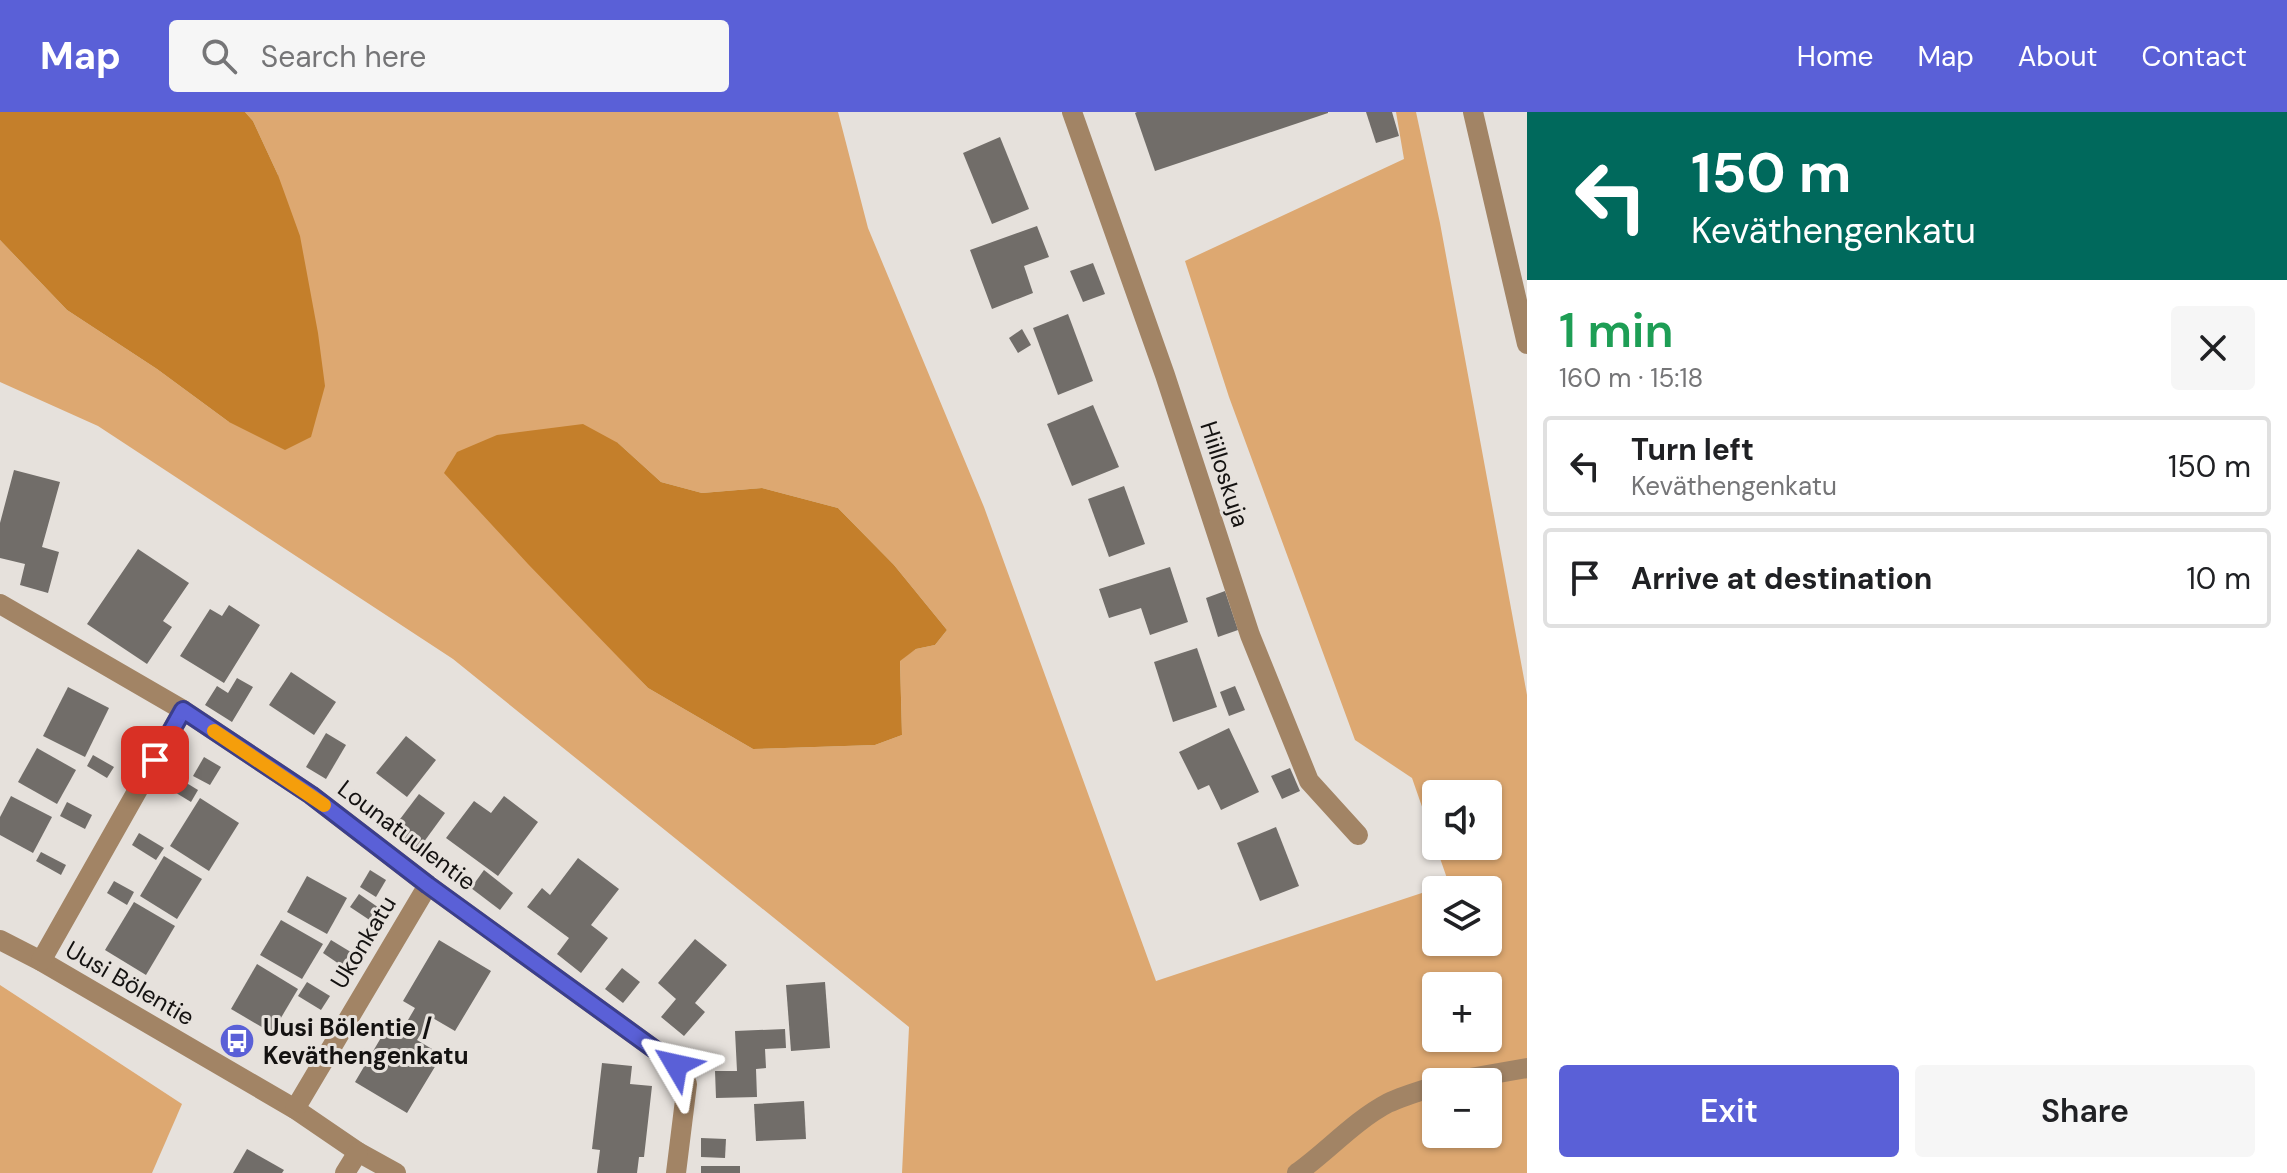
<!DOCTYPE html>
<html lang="en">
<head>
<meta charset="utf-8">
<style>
  body { margin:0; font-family:"DM Sans",sans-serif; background:#f6f6f6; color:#202124; height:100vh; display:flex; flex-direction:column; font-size:30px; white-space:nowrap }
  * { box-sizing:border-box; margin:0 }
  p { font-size:26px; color:#757577 }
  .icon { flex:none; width:44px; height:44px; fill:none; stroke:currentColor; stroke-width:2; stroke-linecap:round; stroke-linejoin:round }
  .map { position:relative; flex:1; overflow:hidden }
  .details { display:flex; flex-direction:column; background:#fff; width:760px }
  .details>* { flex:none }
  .top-card { background:#00695c; color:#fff; overflow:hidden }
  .tools { position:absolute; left:1422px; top:668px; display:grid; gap:16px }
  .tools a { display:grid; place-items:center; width:80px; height:80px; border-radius:8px; background:#fff; box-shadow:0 2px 6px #0004; font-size:40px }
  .pin { position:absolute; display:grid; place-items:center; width:68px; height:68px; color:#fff; margin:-34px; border-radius:16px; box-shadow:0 4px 12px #0006 }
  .me { position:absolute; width:88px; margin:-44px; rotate:306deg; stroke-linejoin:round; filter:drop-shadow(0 0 6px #0008) }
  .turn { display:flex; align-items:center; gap:28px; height:168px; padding:0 32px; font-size:36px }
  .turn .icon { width:104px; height:104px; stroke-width:2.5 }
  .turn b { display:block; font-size:56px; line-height:68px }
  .round { display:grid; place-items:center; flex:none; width:84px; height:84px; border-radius:8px; background:#f6f6f6 }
  .overview { display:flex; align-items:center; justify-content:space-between; height:136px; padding:0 32px }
  h1 { font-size:48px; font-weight:600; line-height:60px; color:#1e9e55 }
  .action { display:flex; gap:16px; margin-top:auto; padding:16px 32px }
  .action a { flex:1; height:92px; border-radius:8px; background:#5a60d7; color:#fff; font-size:32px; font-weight:600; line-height:92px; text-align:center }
  .action a+a { background:#f6f6f6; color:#202124 }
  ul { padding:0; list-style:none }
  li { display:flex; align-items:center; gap:24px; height:100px; margin:0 16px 12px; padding:0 16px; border:4px solid #e0e0e0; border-radius:8px }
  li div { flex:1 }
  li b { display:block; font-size:30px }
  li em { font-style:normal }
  header { display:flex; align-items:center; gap:48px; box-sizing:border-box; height:112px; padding:0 40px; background:#5a60d7; color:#fff }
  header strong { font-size:38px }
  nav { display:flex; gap:44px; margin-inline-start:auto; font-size:28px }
  .search { width:560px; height:72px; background:#f6f6f6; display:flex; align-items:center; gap:20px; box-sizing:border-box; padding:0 28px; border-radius:8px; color:#757577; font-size:30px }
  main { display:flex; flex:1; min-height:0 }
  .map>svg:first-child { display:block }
  .green { fill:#dda871; fill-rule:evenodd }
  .water { fill:#c47f2b }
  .building { fill:#716d69 }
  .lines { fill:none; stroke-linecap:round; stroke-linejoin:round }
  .minor { stroke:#a28465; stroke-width:20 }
  .route-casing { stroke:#3a3e8c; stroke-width:20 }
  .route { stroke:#5a60d7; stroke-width:14 }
  .slow { stroke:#f59e0b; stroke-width:14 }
  .labels { text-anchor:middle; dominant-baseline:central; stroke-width:6; stroke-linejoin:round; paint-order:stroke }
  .street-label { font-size:24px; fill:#141211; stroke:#e6e1dc }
  .poi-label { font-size:24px; font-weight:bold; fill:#141211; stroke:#e6e1dc; text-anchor:start }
</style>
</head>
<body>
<header>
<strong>Map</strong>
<div class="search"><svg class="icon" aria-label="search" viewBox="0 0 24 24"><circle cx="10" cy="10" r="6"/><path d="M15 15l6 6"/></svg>Search here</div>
<nav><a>Home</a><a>Map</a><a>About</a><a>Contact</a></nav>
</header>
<main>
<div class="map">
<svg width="1527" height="1061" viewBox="0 0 1527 1061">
  <rect width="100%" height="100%" fill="#e6e1dc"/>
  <!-- green -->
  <g class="green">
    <path d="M245,0H838L868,116L984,395L1156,869L1449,772L1412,666L1355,628L1229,285L1185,149L1404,47L1396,0H1416L1440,111L1527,583V1061H902L909,915L453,547L98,314L0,270V128L67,198L157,257L229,310L278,63L253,9ZM618,331L661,370L702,381L762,376L838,396L894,453L947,518L935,533L916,537L900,548L902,623L875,633L753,637L648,576L599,524ZM1436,682H1488V734H1436ZM1436,778H1488V830H1436ZM1436,874H1488V926H1436ZM1436,970H1488V1022H1436Z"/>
    <path d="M0,873L182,992L152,1061H0Z"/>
  </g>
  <!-- water -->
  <g class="water">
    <path d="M0,0H245L253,9L278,63L300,124L318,221L325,274L311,325L285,338L229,310L157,257L67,198L0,128Z"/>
    <path d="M583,312L618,331L661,370L702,381L762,376L838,396L894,453L947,518L935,533L916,537L900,549L902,623L875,633L753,637L648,576L528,452L444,361L457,340L497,323Z"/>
  </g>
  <!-- building -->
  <g class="building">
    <path d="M1137,0H1328V1L1155,59L1135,1Z"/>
    <path d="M1366,0H1392L1399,24L1376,31Z"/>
    <path d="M1000,25L1029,97L992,112L963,41Z"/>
    <path d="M1037,114L1049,145L1024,154L1033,181L992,197L970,138Z"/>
    <path d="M1093,151L1105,182L1083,190L1070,159Z"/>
    <path d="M1068,202L1093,269L1058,283L1033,216Z"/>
    <path d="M1022,217L1031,233L1018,241L1009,226Z"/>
    <path d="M1093,293L1119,355L1072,374L1047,312Z"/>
    <path d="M14,358L60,370L42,435L59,440L48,481L20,473L25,452L0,446V411Z"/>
    <path d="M1124,374L1145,432L1109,445L1088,387Z"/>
    <path d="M138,437L189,471L163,509L172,515L147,552L87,512Z"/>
    <path d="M1170,455L1188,510L1150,523L1141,496L1109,506L1099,477Z"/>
    <path d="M1225,479L1238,518L1218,525L1206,486Z"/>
    <path d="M229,493L260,513L224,571L180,544L210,497L222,504Z"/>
    <path d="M1197,536L1217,595L1173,610L1154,550Z"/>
    <path d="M291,560L336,590L314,623L269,593Z"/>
    <path d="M237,566L253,575L232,610L205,593L217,574L228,581Z"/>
    <path d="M1235,574L1245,598L1229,604L1220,580Z"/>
    <path d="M68,575L109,596L85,645L43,624Z"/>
    <path d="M1229,616L1259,680L1221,698L1209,673L1198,678L1179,640Z"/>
    <path d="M326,621L346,633L326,667L306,655Z"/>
    <path d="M406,624L436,648L407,685L376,661Z"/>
    <path d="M37,636L76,658L57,692L18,670Z"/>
    <path d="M93,643L114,655L107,666L87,654Z"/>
    <path d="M204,645L221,655L210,673L193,664Z"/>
    <path d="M1290,656L1300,679L1282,687L1271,664Z"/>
    <path d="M175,664L198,678L191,690L168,676Z"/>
    <path d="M419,682L445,701L418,738L391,719Z"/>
    <path d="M11,684L52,705L33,741L0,723V705Z"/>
    <path d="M504,684L538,710L498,764L446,726L474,689L491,701Z"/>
    <path d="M200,686L239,711L209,759L170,734Z"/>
    <path d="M67,690L92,703L85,717L60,704Z"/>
    <path d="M1276,715L1299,774L1260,789L1237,731Z"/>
    <path d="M139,721L164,736L156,748L132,733Z"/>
    <path d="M41,740L66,753L61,763L36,749Z"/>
    <path d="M164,744L202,767L177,807L140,784Z"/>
    <path d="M578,746L619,777L591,813L608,826L581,861L557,842L569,826L527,795L542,776L550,783Z"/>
    <path d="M370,758L386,768L376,785L360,775Z"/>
    <path d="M484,758L513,781L500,798L471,776Z"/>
    <path d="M307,764L347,786L327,822L287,800Z"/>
    <path d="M114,769L134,780L127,793L107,781Z"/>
    <path d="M359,782L382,798L374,811L350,795Z"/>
    <path d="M134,790L175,814L146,863L105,838Z"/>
    <path d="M281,808L323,832L302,867L260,843Z"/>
    <path d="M695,827L727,853L695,891L705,900L684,924L661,905L676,887L658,871Z"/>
    <path d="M331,828L354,842L345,856L323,841Z"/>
    <path d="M439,828L491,859L455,919L431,905L417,928L442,943L407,1001L355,970L389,912L401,920L415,896L403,889Z"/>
    <path d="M257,852L298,877L272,921L231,897Z"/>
    <path d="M622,856L640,870L623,891L605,877Z"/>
    <path d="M307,870L330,884L321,898L298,884Z"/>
    <path d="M825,870L830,936L791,939L786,873Z"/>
    <path d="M785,917L786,936L765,937L766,956L756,957L757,985L716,986L715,959H737L735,919Z"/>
    <path d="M602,951L632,954L630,972L652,974L644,1045H639L637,1061H597L600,1038L592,1037Z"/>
    <path d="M804,989L806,1027L756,1029L754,992Z"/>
    <path d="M701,1026L726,1027L725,1046L701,1045Z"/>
    <path d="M247,1037L284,1058L282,1061H233Z"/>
    <rect x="701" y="1054" width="39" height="7"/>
  </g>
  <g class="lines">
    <!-- minor -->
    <g class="minor">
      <path d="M1072,0L1165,263L1250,523L1309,669L1358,723"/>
      <path d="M1473,0L1527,232"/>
      <path d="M0,492L183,598L311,683L428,773L676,953L687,972L676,1061"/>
      <path d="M0,828L41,849L295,997L358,1040L396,1061"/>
      <path d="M41,849L183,598"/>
      <path d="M1447,970L1527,956"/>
      <path d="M295,997L428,773"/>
      <path d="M345,1061L358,1040"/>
      <path d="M1297,1061C1328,1039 1354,1009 1388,991C1403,984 1420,979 1436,974"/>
    </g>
  </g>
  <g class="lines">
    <defs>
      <path id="route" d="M155,648L183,598L311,683L428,773L676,953"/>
    </defs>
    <!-- route casing -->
    <use href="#route" class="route-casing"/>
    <!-- route -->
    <use href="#route" class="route"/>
    <!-- slow -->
    <path class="slow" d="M214,619L324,693"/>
  </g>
  <!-- icons -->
  <defs>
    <symbol id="bus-disc" viewBox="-11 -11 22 22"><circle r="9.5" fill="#5a60d7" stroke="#e6e1dc"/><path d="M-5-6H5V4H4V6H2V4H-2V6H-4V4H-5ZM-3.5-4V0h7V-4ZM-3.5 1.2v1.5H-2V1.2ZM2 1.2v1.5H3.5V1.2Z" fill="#fff"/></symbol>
  </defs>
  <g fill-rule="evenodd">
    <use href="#bus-disc" x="217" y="909" width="40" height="40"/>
  </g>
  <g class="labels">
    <!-- street labels -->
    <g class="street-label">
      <text transform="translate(1225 362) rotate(72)">Hiilloskuja</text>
      <text transform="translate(407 723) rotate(37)">Lounatuulentie</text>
      <text transform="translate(363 830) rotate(-59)">Ukonkatu</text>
      <text transform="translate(130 871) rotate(30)">Uusi Bölentie</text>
    </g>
    <!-- poi labels -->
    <g class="poi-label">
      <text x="263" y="915">Uusi Bölentie /<tspan x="263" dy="28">Keväthengenkatu</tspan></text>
    </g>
  </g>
</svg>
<div class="tools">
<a><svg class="icon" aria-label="sound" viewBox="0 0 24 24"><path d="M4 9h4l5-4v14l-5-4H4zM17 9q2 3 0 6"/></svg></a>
<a><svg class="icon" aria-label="layers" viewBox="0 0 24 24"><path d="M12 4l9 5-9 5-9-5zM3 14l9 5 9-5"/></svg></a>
<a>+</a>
<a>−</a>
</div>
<div class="pin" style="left:155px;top:648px;background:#d93025"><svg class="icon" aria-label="arrive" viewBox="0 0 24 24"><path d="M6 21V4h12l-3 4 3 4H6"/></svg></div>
<svg class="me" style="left:676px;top:953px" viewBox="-20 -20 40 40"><path d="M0-17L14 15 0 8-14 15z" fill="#5a60d7" stroke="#fff" stroke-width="4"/></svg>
</div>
<section class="details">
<div class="top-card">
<div class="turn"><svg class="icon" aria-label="left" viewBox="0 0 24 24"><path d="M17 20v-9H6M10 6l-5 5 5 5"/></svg><div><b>150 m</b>Keväthengenkatu</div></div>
</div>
<div class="overview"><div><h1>1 min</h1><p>160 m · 15:18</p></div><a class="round"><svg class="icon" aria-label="close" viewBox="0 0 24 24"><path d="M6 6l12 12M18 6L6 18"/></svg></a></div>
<ul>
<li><svg class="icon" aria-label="left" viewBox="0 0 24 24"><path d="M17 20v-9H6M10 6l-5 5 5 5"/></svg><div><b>Turn left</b><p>Keväthengenkatu</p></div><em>150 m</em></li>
<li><svg class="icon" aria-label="arrive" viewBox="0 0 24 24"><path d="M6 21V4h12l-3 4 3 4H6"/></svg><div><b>Arrive at destination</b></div><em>10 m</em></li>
</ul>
<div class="action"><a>Exit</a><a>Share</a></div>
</section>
</main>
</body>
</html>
